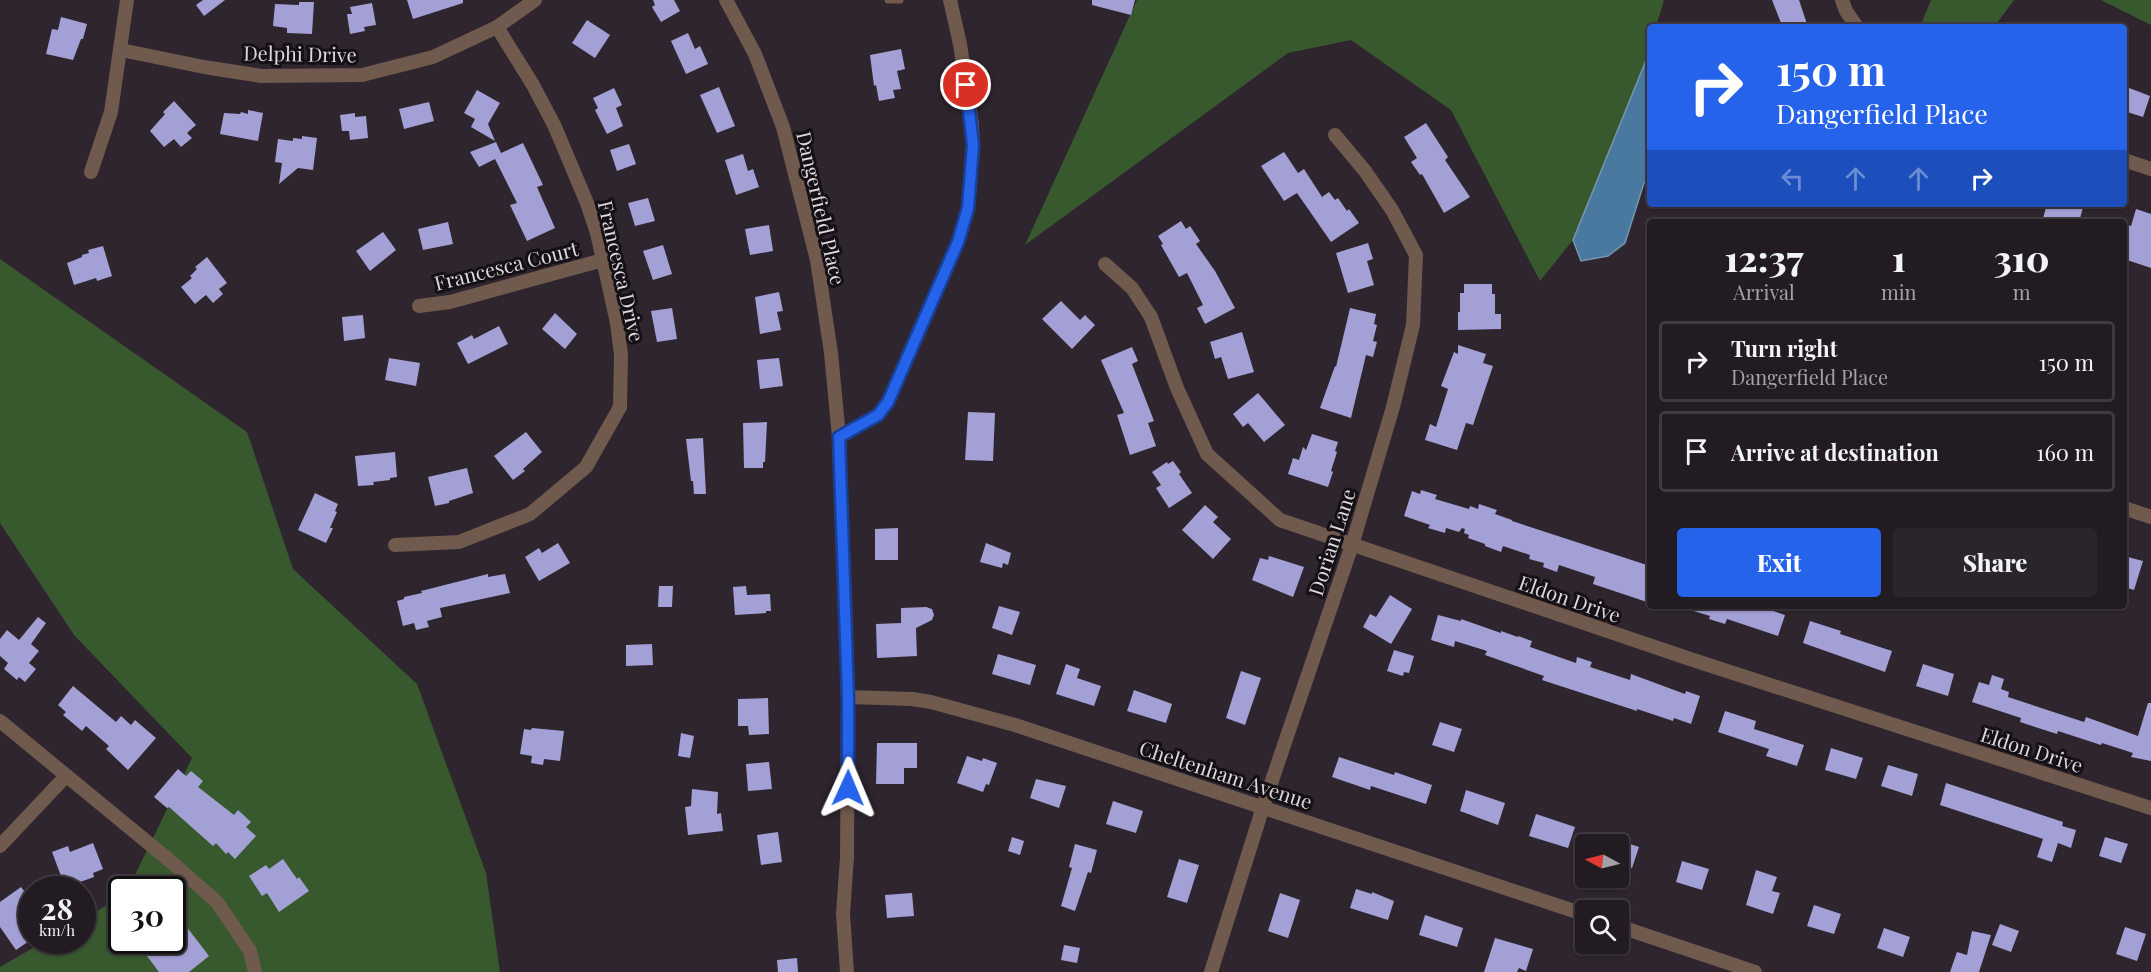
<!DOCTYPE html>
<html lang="en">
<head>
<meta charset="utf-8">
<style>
  body { margin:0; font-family:"Playfair Display",serif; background:#2a252a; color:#f1f3f6; height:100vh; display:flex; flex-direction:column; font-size:22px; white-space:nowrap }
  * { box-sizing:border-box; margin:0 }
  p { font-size:20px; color:#a2a1a5 }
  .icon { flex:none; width:33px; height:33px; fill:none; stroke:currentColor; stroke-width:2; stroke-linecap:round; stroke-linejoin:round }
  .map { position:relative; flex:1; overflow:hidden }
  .details { position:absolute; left:1647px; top:219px; width:480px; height:390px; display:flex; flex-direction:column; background:#221c22; border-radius:6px; box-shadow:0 2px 4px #0004,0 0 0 2px #3f3a40 }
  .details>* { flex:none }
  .top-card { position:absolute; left:1647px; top:24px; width:480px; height:183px; border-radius:6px; box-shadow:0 2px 4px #0004,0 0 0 2px #3f3a40; background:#2563eb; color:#fff; overflow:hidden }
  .needle { width:39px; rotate:277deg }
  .buttons { position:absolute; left:1575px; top:834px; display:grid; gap:12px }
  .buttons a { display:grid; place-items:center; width:54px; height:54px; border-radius:6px; background:#221c22; box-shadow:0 2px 4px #0004,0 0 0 2px #3f3a40; font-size:30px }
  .speed { position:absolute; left:18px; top:876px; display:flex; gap:12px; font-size:30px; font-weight:700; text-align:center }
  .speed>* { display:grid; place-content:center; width:78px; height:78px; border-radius:50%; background:#221c22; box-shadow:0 2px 4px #0004,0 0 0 2px #3f3a40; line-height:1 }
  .speed small { font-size:15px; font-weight:400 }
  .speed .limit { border:3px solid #111; border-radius:9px; background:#fff; color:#111 }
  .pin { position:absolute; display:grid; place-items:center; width:51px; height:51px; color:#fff; margin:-26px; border:3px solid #fff; border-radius:50%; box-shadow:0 2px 6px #0007 }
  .me { position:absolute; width:66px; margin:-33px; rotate:1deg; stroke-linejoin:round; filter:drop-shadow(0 0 4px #0008) }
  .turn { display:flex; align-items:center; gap:21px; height:126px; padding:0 30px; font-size:27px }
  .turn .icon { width:78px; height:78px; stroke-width:2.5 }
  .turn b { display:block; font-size:42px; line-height:51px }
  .lanes { display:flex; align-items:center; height:57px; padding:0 30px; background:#0003; justify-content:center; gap:30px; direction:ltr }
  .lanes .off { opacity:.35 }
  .eta { display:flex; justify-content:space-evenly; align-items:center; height:102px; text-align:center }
  .eta b { font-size:36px; font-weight:800; line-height:42px }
  .button { display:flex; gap:12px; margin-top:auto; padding:12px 30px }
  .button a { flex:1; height:69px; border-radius:6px; background:#2563eb; color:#fff; font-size:24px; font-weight:800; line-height:69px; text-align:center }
  .button a+a { background:#2a252a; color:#f1f3f6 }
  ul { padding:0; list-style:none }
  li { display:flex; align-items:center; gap:18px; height:81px; margin:0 12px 9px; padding:0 18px; border:3px solid #3f3a40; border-radius:6px }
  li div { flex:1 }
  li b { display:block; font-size:22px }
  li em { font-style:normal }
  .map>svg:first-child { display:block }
  .forest { fill:#38592e }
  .water { fill:#49799e; stroke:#7696b2; stroke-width:1.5 }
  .building { fill:#a3a0d6 }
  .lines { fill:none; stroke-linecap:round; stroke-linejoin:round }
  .lane { stroke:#70594d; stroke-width:7 }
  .street { stroke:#70594d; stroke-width:14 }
  .route-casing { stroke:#184099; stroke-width:15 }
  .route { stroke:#2563eb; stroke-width:10 }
  .labels { text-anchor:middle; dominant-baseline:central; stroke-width:6; stroke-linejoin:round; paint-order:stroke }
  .street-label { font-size:20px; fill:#dfd9df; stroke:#141014 }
</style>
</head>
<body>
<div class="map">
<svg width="2151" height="972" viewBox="0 0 2151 972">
  <rect width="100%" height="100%" fill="#2e252e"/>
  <!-- forest -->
  <g class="forest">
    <path d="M1137,0H1664L1656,27H1650V46L1647,58L1573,240L1540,281L1451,110L1351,40L1288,53L1025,245Z"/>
    <path d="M1931,0H2014L1994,27H1920Z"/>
    <path d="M2099,0H2151V25L2101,0Z"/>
    <path d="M0,259L247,432L293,569L417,684L486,873L500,972H0V967L45,941L82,940L83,919L121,897L122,940H172V890L128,889L192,758L74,635L0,523Z"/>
  </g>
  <!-- water -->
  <path class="water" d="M1650,56V176L1644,183L1625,243L1608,256L1581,261L1573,240L1647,58Z"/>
  <!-- building -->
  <g class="building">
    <path d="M203,0H225L204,16L196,5Z"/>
    <path d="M407,0H463V3L413,19Z"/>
    <path d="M653,0H674L680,11L661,22L652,7L655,5Z"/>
    <path d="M1092,0H1135L1131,15L1092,5Z"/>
    <path d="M1772,0H1799L1808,27H1785L1783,22L1781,23Z"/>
    <path d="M299,2H314L312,34L287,33V28L273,26L275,4L299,5Z"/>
    <path d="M372,3L376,25L364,27L365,31L350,34L347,14H352L350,7Z"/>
    <path d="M61,17L87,24L83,39H81L73,60L46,54L52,29L58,30Z"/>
    <path d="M587,20L610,35L595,58L572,43Z"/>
    <path d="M688,33L695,49L700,46L708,64L686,74L671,41Z"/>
    <path d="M901,49L905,69L897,71L901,89L893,90L895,98L879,101L876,85L874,86L870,55Z"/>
    <path d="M2124,86L2150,96L2143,117L2124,111Z"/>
    <path d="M719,87L735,126L717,133L700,95Z"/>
    <path d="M614,88L622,105L616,108L623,126L607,134L595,110L598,108L593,98Z"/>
    <path d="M477,90L500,103L488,124L495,141L471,127L475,119L464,113Z"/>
    <path d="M174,101L196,125L187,133L192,138L181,147L174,139L164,147L150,131L165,114L163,112Z"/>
    <path d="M429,102L434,121L404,129L399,109Z"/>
    <path d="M248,110L263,113L258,141L220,134L224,113L240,114L241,112L248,114Z"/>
    <path d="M355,113V117L366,116L368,138L350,140L349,131H342L340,115Z"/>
    <path d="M1426,123L1448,157L1445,160L1470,197L1444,213L1422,174L1420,175L1411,162L1417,158L1404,137Z"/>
    <path d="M302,136L317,138L313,170L298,168L279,184L282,163L275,162L278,139L293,141V138L302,139Z"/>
    <path d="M496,142L501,153L523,143L543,185L537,187L555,228L527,241L510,205L517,203L495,159L479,167L470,152Z"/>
    <path d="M629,144L636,164L617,171L610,150Z"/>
    <path d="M1284,152L1298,173L1304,169L1322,197L1329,192L1335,200L1338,198L1347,211L1349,209L1359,223L1331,242L1297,193L1284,201L1261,166Z"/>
    <path d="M743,154L748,171L753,169L759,187L736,195L725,160Z"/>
    <path d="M648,198L655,221L635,226L628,203Z"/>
    <path d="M2047,204H2084L2079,222H2042Z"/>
    <path d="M2136,209L2151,214V268L2124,259V224L2131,226Z"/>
    <path d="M1181,221L1186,229L1190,226L1200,241L1196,244L1215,271L1235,308L1205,324L1197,308L1203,305L1187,273L1179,277L1161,245L1163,244L1158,236Z"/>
    <path d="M448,222L453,244L423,250L418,229Z"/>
    <path d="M769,225L773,251L750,255L745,229Z"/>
    <path d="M383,232L396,250L370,271L356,251Z"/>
    <path d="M1368,243L1373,259L1367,261L1374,285L1348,293L1336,253Z"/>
    <path d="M663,245L672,274L653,280L643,251Z"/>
    <path d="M103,246L112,276L97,281L96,278L74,285L67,263L82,257V255L89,253L88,250Z"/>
    <path d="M207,257L227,283L219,289L223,294L213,303L206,295L195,304L181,287L192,278L190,276L197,269L195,267Z"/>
    <path d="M1464,284H1492V294H1495V314H1501V329L1458,330V312H1460V293H1464Z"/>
    <path d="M779,292L783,311L777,312L781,330L760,334L755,297Z"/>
    <path d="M1061,301L1080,320L1085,315L1095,325L1072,349L1042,319Z"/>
    <path d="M672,308L677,339L657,342L651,311Z"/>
    <path d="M1350,308L1376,314L1374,324L1377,325L1373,341L1377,342L1373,357L1366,355L1351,418L1320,408L1335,366L1336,367Z"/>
    <path d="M555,313L577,334L565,349L542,329Z"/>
    <path d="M363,315L365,338L344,341L342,317Z"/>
    <path d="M499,326L508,344L468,364L457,343L472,335L474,339Z"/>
    <path d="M1242,332L1254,372L1228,379L1221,357L1215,359L1210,342Z"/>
    <path d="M1458,345L1486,354L1483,363L1493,366L1473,425L1466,423L1457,450L1425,440L1430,424L1436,427L1448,389L1441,386L1454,352L1458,354Z"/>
    <path d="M1132,347L1138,361L1132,364L1154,421L1148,423L1156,446L1130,455L1117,415L1124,413L1101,360Z"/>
    <path d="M389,358L420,363L416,386L385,380Z"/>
    <path d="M779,358L783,386L760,389L757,360Z"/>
    <path d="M1258,393L1285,425L1264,442L1248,423L1243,427L1233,414Z"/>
    <path d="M968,412L995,413L993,461L965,460Z"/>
    <path d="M767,422L765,462H763V468H744L743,423Z"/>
    <path d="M526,432L542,452L523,469L525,471L513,480L494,456Z"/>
    <path d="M1312,434L1338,442L1335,451L1337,452L1331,471L1333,472L1328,487L1288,474L1293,458L1299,460L1303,447L1306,450Z"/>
    <path d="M703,438L706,494H694L693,481H691L686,439Z"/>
    <path d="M395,452L397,477L390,478V480L373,482L374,485L358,486L355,456Z"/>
    <path d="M1173,461L1181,472L1179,474L1192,493L1169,508L1156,488L1161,485L1152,472L1167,462L1168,464Z"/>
    <path d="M467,468L473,493L449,501V503L435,506L428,477Z"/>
    <path d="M1421,490L1437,495L1435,499L1469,509L1470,506L1478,509L1479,504L1497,510L1495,514L1512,520V521L1650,566V603L1593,584L1595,577L1559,565L1557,572L1543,567L1544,563L1529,559L1530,555L1503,546L1501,552L1485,546V544L1468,538L1469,535L1464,533L1465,529L1462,528L1459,532L1446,528L1445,533L1428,528L1430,525L1404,516L1412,491L1420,494Z"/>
    <path d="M315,493L338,504L335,511L337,512L330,528H333L326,543L298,530Z"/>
    <path d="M1205,505L1218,517L1213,522L1231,539L1213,559L1182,530Z"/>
    <path d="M898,528V560H875V529Z"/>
    <path d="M558,543L570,563L539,581L525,557L539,548L542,553Z"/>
    <path d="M986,543L1011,553L1008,565L1003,563L1002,568L980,562Z"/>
    <path d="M1269,556L1304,567L1293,597L1252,580L1260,558L1268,560Z"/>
    <path d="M2124,556L2143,561L2134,590L2124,587Z"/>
    <path d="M488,574V577L505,574L510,593L440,608L442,617L427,621L429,627L416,630L414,623L403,626L397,601L404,599V597L422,593L421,591Z"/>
    <path d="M659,586H673L672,607H658Z"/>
    <path d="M746,586L747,595L770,594L771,611H766V613L735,615L733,587Z"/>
    <path d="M1390,595L1412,609L1391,644L1363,627L1370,614L1376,617Z"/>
    <path d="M999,606L1020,612L1012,635L992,628Z"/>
    <path d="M1687,606H1758L1785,615L1778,636L1727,619L1725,624L1709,619L1710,616L1687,609Z"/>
    <path d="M926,607L932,609L934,615L932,620L916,628L917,656L877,658L876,624L901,623V608Z"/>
    <path d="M1438,615L1461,621V619L1501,633V631L1518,637V636L1532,641L1530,647L1576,663L1577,657L1592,662L1590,667L1630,680L1631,674L1685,694L1686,691L1700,696L1691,724L1674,718L1673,721L1637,709V711L1542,680L1544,676L1485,655L1487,651L1455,641L1454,647L1431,640Z"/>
    <path d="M38,617L46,623L31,644L39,651L29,663L36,669L25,682L19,677L17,680L4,669L8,663L0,656V639L7,630L19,640Z"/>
    <path d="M1810,621L1841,631L1840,634L1892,651L1885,672L1803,643Z"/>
    <path d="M652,644L653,665L626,666V645Z"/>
    <path d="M1394,650L1414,656L1409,673L1404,672L1403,676L1387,671Z"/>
    <path d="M998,654L1036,665L1030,685L992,674Z"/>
    <path d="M1066,664L1080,669L1077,678L1101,686L1094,706L1056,694Z"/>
    <path d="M1923,664L1954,674L1948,696L1916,686Z"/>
    <path d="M1241,671L1261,678L1245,725L1226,718Z"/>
    <path d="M1992,675L2004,679L2001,689L2009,692L2008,697L2084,722L2086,717L2138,736L2148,703H2151V761L2131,757L2133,753L2102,743L2101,745L2058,731L2057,734L2020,722L2021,718L1972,702L1979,682L1989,685Z"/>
    <path d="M73,686L116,722L121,716L131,725L135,720L156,738L128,770L106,749L109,746L86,726L82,731L63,715L66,712L58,705Z"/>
    <path d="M1134,690L1172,704L1166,723L1127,711Z"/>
    <path d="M768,698L769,734L749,735L748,726H738V699Z"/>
    <path d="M1725,711L1756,721L1754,729L1804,745L1797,766L1766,756L1769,749L1718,732Z"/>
    <path d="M1440,722L1462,729L1454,752L1432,745Z"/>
    <path d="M532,728L564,731L560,761L544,759L543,765L531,763L532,756L520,754L524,729L531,730Z"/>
    <path d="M681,733L694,736L690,758L678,756Z"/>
    <path d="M877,743H917V768H904V784H876Z"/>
    <path d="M1831,748L1863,758L1856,779L1825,770Z"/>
    <path d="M967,756L982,761L983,758L997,763L989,785L986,784L983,792L957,783Z"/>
    <path d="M1339,757L1394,775L1395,772L1432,785L1426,804L1371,786L1370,790L1332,777Z"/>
    <path d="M769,762L772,789L748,791L746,764Z"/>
    <path d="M1888,765L1918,774L1912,796L1881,786Z"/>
    <path d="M178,769L186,776L191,771L203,781L198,787L234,815L238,810L251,822L246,827L256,836L235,859L228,852L226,854L216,843L213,846L169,807L167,808L154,797Z"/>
    <path d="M1036,779L1066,786L1059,808L1030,798Z"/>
    <path d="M1946,783L2063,822L2062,826L2076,830L2071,848L2058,843L2052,862L2037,857L2043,839L1940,805Z"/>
    <path d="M692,789L718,792L717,814L721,813L723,831L688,835L685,807L691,806Z"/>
    <path d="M1466,790L1505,803L1498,825L1460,811Z"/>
    <path d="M1113,801L1143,811L1136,833L1106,824Z"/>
    <path d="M1536,814L1575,827L1568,848L1529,836Z"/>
    <path d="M778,832L782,862L761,865L757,835Z"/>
    <path d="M1012,837L1024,841L1020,855L1008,851Z"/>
    <path d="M2105,837L2128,844L2121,863L2099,856Z"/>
    <path d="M1618,840L1639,847L1632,868L1618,863Z"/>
    <path d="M93,843L103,869L93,873L94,877L80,882L82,886L69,890L66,883L64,884L52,852L68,846L70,852Z"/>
    <path d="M1075,844L1097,850L1091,873L1088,872L1075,911L1061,906L1072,868L1069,867Z"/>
    <path d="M283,859L297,879L299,877L309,891L279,912L267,893L262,896L249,876L266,865L269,869Z"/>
    <path d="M1179,859L1199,865L1187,903L1167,897Z"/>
    <path d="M1682,861L1709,869L1702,890L1676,882Z"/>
    <path d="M1756,870L1777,877L1772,891L1780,893L1773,914L1746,905Z"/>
    <path d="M21,887L32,901V939L16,950L0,927V902Z"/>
    <path d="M1356,889L1372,894V892L1394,901L1388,920L1350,908Z"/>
    <path d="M912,893L914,916L887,918L885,895Z"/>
    <path d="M1280,893L1300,900L1288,938L1268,931Z"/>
    <path d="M1814,905L1841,914L1834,934L1807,926Z"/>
    <path d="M1425,915L1463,928L1457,947L1419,935Z"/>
    <path d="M2000,924L2019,931L2011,952L1992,945Z"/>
    <path d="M186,926L209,956L189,972H159L147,956L166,940H172V936Z"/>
    <path d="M2125,927L2146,934L2137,961L2116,954Z"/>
    <path d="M1884,928L1910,937L1903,957L1877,948Z"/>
    <path d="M1972,931L1991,935L1979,972H1950L1957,952L1967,955Z"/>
    <path d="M1495,938L1533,949L1526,971L1519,968L1517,972H1484Z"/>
    <path d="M1064,945L1080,948L1077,963L1061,960Z"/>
    <path d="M797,958L798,972H778L777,960Z"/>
  </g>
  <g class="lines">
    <!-- lane -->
    <path class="lane" d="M888,0H900"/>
    <!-- street -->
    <g class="street">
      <path d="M726,0L755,54L783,127L817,260L831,353L839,437"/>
      <path d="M1842,0L1846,11L1857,27"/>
      <path d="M121,50L204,67L261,76L362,75L433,57L497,27L535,0"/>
      <path d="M2124,160L2151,169"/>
      <path d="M91,172L111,112L127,0"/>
      <path d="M1105,264L1132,288L1151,317L1177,388L1207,454L1280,520L1693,660L2151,808"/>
      <path d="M419,306L450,302L603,260"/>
      <path d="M2124,508L2151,517"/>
      <path d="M395,545L459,542L530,514L586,467L620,407L621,355L617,323L597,233L587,203L555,127L533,85L497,27"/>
      <path d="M848,697L912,699L931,702L1015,725L1586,915"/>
      <path d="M0,721L169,860L217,902L250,951L255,972"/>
      <path d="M0,846L66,776"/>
      <path d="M1618,926L1755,972"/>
      <path d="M847,972L843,914L847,857L848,697L839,437L878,415L888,402L958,242L968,208L973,145L972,125L960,44L950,0"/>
      <path d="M1211,972L1263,807L1352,545L1393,407L1413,325L1416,255L1392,210L1365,171L1335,135"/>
    </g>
  </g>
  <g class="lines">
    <defs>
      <path id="route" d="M848,788V697L839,437L878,415L888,402L958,242L968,208L973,145L966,85"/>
    </defs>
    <!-- route casing -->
    <use href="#route" class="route-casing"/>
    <!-- route -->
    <use href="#route" class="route"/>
  </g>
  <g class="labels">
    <!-- street labels -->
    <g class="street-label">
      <text transform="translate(300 53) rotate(1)">Delphi Drive</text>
      <text transform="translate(822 208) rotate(77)">Dangerfield Place</text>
      <text transform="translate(506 265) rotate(-14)">Francesca Court</text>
      <text transform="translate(622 271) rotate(77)">Francesca Drive</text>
      <text transform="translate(1331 542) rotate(-72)">Dorian Lane</text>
      <text transform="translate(1570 598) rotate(19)">Eldon Drive</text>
      <text transform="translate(2032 749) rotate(18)">Eldon Drive</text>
      <text transform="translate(1226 774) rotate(18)">Cheltenham Avenue</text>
    </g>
  </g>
</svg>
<div class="buttons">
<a><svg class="needle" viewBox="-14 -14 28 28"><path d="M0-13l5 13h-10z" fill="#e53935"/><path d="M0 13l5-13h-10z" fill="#a2a1a5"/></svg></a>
<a><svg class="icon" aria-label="search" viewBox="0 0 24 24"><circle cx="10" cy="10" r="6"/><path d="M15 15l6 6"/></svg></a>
</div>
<div class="speed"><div>28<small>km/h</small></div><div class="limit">30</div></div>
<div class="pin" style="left:966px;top:85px;background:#d93025"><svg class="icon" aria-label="arrive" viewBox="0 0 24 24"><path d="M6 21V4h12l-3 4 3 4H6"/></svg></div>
<svg class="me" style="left:848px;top:788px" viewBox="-20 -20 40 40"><path d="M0-17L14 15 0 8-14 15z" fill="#2563eb" stroke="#fff" stroke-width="4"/></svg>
<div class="top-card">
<div class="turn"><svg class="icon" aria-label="right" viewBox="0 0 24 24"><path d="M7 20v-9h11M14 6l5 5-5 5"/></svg><div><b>150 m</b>Dangerfield Place</div></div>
<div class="lanes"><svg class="icon off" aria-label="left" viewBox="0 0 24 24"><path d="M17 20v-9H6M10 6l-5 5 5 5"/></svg><svg class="icon off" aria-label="ahead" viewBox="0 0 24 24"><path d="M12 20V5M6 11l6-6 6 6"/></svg><svg class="icon off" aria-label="ahead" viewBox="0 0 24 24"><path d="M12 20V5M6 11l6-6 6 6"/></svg><svg class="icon" aria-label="right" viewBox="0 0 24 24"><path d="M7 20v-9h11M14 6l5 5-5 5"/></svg></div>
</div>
<section class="details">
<div class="eta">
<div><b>12:37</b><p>Arrival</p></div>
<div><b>1</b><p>min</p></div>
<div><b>310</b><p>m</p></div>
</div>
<ul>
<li><svg class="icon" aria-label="right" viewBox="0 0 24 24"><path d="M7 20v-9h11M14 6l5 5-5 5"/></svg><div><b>Turn right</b><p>Dangerfield Place</p></div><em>150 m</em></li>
<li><svg class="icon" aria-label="arrive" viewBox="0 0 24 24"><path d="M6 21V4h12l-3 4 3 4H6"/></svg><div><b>Arrive at destination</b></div><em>160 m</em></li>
</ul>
<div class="button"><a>Exit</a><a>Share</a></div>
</section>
</div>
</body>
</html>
